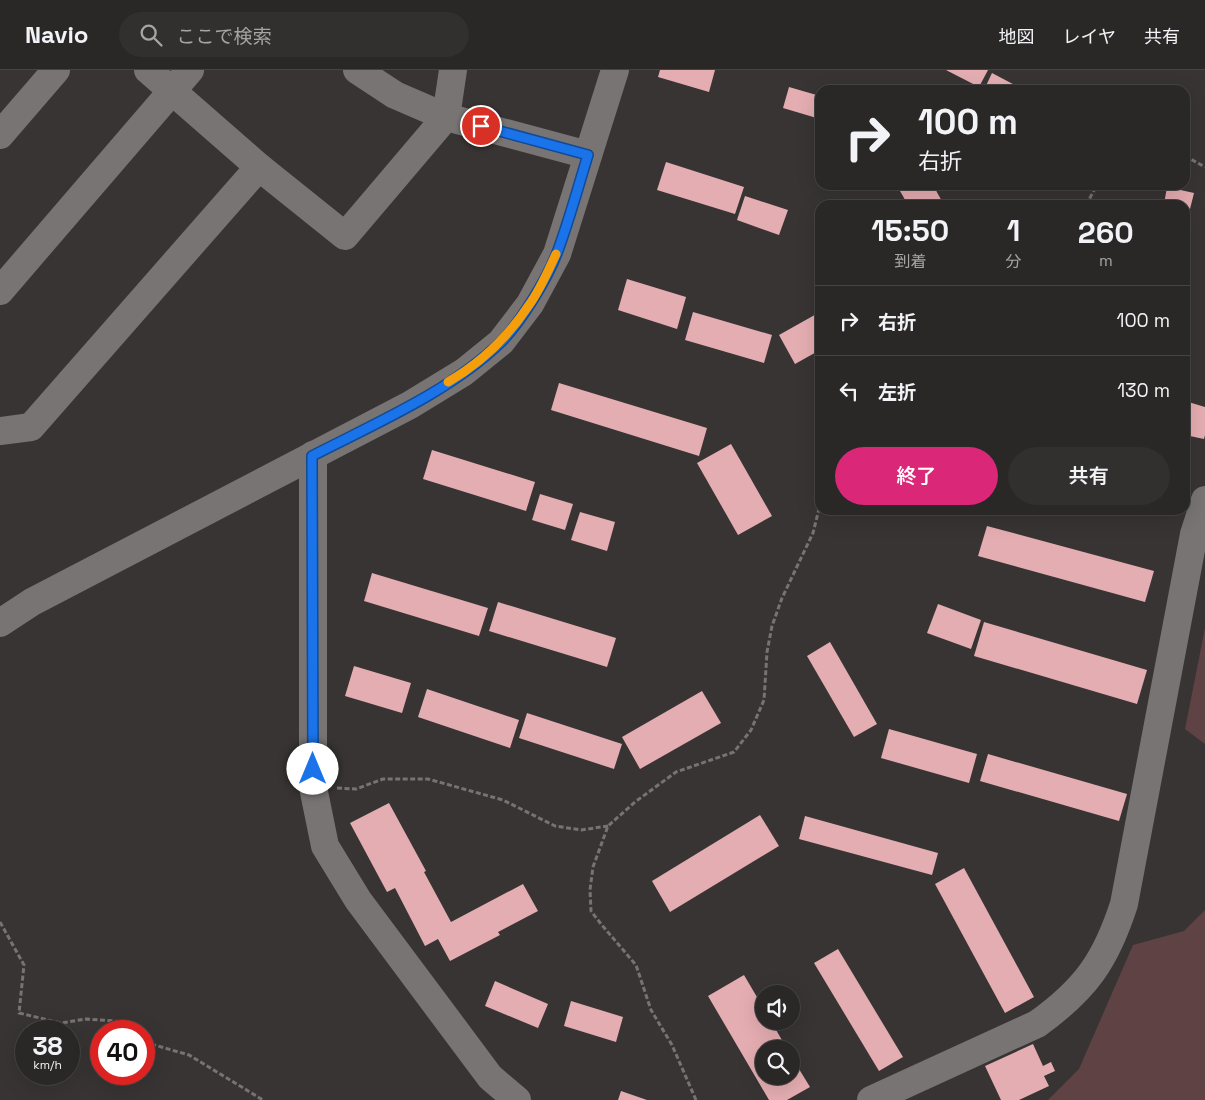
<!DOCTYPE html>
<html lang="ja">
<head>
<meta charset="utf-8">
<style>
  body { margin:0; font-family:"Space Grotesk","Noto Sans JP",sans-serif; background:#322f2f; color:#f1f3f6; height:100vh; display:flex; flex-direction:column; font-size:19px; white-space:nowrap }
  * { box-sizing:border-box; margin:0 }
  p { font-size:16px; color:#a5a5a7 }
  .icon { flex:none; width:28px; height:28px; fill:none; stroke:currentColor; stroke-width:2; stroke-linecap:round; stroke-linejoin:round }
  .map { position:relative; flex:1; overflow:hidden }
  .drawer { position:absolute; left:815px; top:130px; width:375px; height:315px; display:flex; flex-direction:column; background:#2a2727; border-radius:15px; box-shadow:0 5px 20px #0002,0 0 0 1px #464444 }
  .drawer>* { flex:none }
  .top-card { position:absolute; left:815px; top:15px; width:375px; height:105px; border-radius:15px; box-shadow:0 5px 20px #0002,0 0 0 1px #464444; background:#2a2727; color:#f1f3f6; overflow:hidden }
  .tools { position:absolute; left:755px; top:915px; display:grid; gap:10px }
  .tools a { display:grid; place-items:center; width:45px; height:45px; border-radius:50%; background:#2a2727; box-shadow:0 5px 20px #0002,0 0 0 1px #464444; font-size:25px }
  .speed { position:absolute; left:15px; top:950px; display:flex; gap:10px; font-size:25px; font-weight:700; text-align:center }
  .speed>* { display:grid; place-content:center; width:65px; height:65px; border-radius:50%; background:#2a2727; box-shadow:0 5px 20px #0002,0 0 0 1px #464444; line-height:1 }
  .speed small { font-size:12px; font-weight:400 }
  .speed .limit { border:8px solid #d22; background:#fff; color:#111 }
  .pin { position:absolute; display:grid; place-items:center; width:42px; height:42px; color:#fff; margin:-21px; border:2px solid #fff; border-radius:50%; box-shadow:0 1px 5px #0007 }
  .me { position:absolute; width:55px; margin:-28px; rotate:0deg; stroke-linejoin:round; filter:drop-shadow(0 0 4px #0008) }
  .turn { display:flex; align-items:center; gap:18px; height:105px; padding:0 20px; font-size:22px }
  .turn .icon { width:65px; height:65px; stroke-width:2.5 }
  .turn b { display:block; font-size:35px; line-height:42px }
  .eta { display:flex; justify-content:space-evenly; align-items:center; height:85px; text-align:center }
  .eta b { font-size:30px; font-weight:600; line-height:35px }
  .cta { display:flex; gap:10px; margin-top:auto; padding:10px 20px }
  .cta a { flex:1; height:58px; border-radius:30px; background:#db2777; color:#fff; font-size:20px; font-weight:600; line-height:58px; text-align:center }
  .cta a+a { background:#322f2f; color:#f1f3f6 }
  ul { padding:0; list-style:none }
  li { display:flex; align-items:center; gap:15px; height:70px; padding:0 20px; border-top:1px solid #464444 }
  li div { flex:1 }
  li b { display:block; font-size:19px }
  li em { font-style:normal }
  header { display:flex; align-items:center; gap:30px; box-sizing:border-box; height:70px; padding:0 25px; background:#2a2727; border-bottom:1px solid #464444 }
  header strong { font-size:24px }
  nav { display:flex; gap:28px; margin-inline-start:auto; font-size:18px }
  .search { width:350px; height:45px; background:#322f2f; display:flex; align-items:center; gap:12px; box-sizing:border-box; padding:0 18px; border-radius:28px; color:#a5a5a7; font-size:19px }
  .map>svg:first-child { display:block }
  .green { fill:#5f4244 }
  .building { fill:#e4adb1 }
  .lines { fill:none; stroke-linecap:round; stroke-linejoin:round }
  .path { stroke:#777373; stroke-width:3; stroke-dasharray:5 2.5; stroke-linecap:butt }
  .minor { stroke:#787474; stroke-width:28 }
  .route-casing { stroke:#114b97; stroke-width:12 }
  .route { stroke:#1a73e8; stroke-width:9 }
  .slow { stroke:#f59e0b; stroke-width:9 }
</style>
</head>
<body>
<header>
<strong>Navio</strong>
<div class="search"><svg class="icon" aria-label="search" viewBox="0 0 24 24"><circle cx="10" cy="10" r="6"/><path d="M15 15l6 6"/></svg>ここで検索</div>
<nav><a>地図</a><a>レイヤ</a><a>共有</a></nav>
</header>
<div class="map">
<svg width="1205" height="1030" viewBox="0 0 1205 1030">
  <rect width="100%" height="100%" fill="#383434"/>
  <!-- green -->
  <g class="green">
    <path d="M1205,558V674L1185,659Z"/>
    <path d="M1205,840V1030H1048L1079,999L1133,875L1184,861Z"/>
  </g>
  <!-- building -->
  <g class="building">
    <path d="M660,0H715L709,22L658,7Z"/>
    <path d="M946,0H988L979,17Z"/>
    <path d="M992,3L1024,20H984Z"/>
    <path d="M789,17L820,26V49L783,38Z"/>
    <path d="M666,92L744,117L735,144L657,120Z"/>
    <path d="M910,115H933L944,135H908L900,121Z"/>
    <path d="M1167,117L1194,123L1190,139L1185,138V135L1164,134Z"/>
    <path d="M745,126L788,140L779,165L737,150Z"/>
    <path d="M627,209L686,227L677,259L618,240Z"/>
    <path d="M693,242L772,265L764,293L685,270Z"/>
    <path d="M820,242V280L795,294L779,265Z"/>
    <path d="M559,313L707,358L699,386L551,340Z"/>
    <path d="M1185,331L1205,337V365L1204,369L1185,365Z"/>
    <path d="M731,374L772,446L738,465L697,393Z"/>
    <path d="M432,380L535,412L526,441L423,409Z"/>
    <path d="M540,424L573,434L565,460L532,450Z"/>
    <path d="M580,442L615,452L607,481L571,470Z"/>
    <path d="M987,456L1154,501L1145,532L978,486Z"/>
    <path d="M372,503L488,538L479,566L364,531Z"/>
    <path d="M498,532L616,568L607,597L489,561Z"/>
    <path d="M938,534L981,550L971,579L927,563Z"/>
    <path d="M984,552L1147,600L1137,634L974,586Z"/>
    <path d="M830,572L877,654L854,667L807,586Z"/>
    <path d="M354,596L411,613L402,643L345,626Z"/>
    <path d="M427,619L519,650L510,678L418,647Z"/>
    <path d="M702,621L721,653L640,699L622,667Z"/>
    <path d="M527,643L622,674L614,699L519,668Z"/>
    <path d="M889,659L977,684L969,713L881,688Z"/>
    <path d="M988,684L1127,724L1119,751L980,711Z"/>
    <path d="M389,733L426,801L424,802L451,852L523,814L538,841L498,862L500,865L450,891L438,869L425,876L395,818L387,822L350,753Z"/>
    <path d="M760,745L779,776L670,842L652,811Z"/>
    <path d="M805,746L938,783L932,805L799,769Z"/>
    <path d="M964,798L1034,927L1005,943L935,814Z"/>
    <path d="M838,879L903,987L879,1001L814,893Z"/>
    <path d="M744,905L764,939V951H771L787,979H764V1006H791V986L810,1017L787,1030H769L708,926Z"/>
    <path d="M495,911L548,934L538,958L485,936Z"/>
    <path d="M571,931L623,947L616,972L564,956Z"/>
    <path d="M1033,974L1043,996L1051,992L1055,1001L1044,1006L1049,1016L1019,1030H1001L985,996Z"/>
    <path d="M621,1021L647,1030H618Z"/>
  </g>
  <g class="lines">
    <!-- path -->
    <g class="path">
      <path d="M1185,86L1205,97"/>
      <path d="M1086,135L1097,115"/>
      <path d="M337,718L356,719L383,709H428L503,730L555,756L581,760L608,756"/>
      <path d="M0,852L24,895L19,943L61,953L86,949L115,951L120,961"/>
      <path d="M144,972L189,985L263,1030"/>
      <path d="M696,1030L672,975L651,940L636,895L601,854L591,841L590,820L593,797L608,756L635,732L676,702L734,682L751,660L764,630L767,582L772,556L782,528L813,463L820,435"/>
    </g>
    <!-- minor -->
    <g class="minor">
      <path d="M148,0L259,97"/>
      <path d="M357,0L395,25L446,47L588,85"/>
      <path d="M0,65L56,0"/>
      <path d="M0,221L190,0"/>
      <path d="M0,361L31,357L259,97L345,166L446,47L453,0"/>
      <path d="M313,385V717L325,776L358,830L490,1007L517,1030"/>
      <path d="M0,553L32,532L410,335L464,302L501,272L530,234L557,184L615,0"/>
      <path d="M871,1030L1037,954C1086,919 1106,890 1124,834L1194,464L1205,430"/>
    </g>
  </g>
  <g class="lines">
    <defs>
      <path id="route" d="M313,699L312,386C374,354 451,321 501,272C521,252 547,209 557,183C569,151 578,117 588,85L481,56"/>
    </defs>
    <!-- route casing -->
    <use href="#route" class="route-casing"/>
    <!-- route -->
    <use href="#route" class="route"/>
    <!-- slow -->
    <path class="slow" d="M448,312C481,293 508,267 529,235C540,220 548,201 556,184"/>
  </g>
</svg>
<div class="tools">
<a><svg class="icon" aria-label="sound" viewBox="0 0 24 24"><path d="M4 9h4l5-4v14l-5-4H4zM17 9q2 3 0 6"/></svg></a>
<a><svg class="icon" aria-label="search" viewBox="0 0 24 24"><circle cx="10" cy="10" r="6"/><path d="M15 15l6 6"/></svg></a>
</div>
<div class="speed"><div>38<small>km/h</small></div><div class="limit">40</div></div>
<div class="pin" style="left:481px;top:56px;background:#d93025"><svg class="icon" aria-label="arrive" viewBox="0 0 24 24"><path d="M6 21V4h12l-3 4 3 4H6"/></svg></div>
<svg class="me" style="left:313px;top:699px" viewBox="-20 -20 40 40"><circle r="19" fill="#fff"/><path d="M0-13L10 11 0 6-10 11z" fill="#1a73e8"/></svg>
<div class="top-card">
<div class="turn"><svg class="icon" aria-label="right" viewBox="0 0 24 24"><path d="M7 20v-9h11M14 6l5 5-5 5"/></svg><div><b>100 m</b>右折</div></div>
</div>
<section class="drawer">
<div class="eta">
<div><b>15:50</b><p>到着</p></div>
<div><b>1</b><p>分</p></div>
<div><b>260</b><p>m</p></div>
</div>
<ul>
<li><svg class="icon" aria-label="right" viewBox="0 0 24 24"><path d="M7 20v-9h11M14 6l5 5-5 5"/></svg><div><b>右折</b></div><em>100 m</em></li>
<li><svg class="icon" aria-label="left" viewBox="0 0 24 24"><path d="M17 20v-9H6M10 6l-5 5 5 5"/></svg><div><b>左折</b></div><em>130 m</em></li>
</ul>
<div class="cta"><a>終了</a><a>共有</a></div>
</section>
</div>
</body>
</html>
